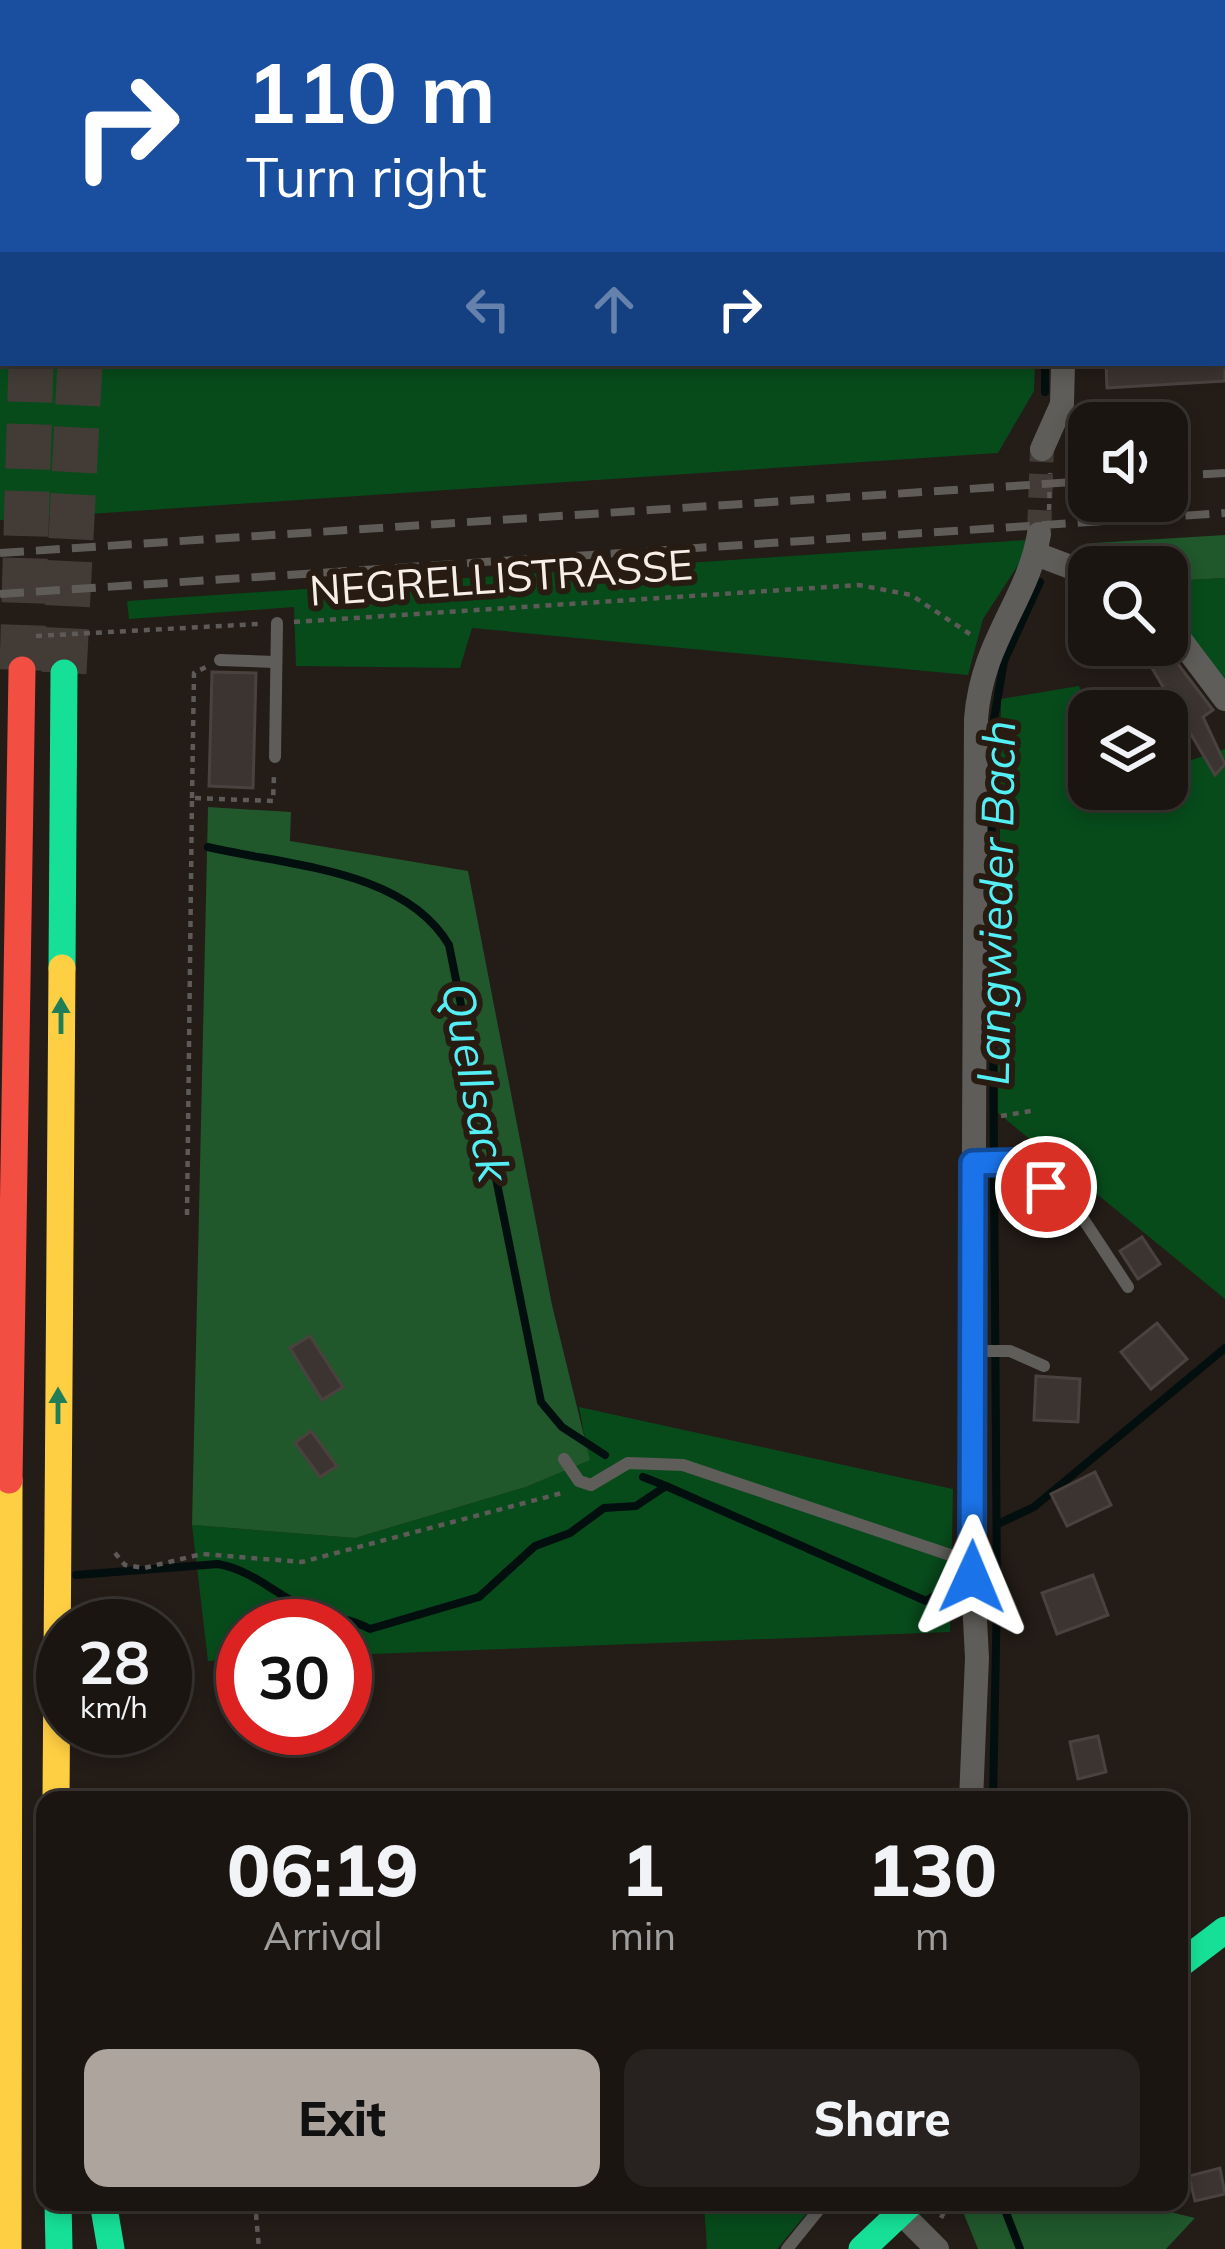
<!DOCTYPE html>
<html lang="en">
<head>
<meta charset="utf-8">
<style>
  body { margin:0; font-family:Mulish,sans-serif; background:#27221f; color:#f1f3f6; height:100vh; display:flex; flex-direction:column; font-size:45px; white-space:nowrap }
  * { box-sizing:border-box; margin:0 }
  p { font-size:39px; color:#9f9f9f }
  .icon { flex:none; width:66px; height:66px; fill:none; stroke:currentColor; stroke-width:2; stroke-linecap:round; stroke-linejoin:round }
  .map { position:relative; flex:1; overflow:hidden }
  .sheet { position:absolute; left:36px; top:1791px; width:1152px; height:420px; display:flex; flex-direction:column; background:#1a1511; border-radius:24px; box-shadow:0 6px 18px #0003,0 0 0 3px #383431 }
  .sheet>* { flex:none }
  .hud { position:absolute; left:0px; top:0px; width:1227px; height:366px; box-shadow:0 6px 18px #0003,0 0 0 3px #383431; background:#1a4fa0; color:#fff; overflow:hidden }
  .fabs { position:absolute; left:1068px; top:402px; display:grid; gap:24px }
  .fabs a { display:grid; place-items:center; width:120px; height:120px; border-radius:24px; background:#1a1511; box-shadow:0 6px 18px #0003,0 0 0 3px #383431; font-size:60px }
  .speed { position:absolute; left:36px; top:1599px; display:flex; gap:24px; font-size:60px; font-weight:700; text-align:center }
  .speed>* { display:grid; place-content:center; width:156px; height:156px; border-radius:50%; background:#1a1511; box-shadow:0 6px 18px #0003,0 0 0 3px #383431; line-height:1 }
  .speed small { font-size:30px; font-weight:400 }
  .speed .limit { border:18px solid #d22; background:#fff; color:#111 }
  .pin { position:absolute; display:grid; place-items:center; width:102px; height:102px; color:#fff; margin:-51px; border:6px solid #fff; border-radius:50%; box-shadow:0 3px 12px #0007 }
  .me { position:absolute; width:132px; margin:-66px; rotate:1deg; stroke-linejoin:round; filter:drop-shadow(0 0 9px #0008) }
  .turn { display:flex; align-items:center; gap:42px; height:252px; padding:0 48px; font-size:54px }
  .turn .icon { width:156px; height:156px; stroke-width:2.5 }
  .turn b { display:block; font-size:84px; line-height:102px }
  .lanes { display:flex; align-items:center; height:114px; padding:0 48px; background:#0003; justify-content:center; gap:60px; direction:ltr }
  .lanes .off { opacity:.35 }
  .eta { display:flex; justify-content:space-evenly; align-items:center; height:204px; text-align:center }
  .eta b { font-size:72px; font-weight:800; line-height:84px }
  .cta { display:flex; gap:24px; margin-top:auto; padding:24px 48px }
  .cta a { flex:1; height:138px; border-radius:24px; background:#ada49e; color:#111; font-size:48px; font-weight:800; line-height:138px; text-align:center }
  .cta a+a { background:#27221f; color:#f1f3f6 }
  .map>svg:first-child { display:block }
  .green { fill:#074b1b }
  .forest { fill:#20572b }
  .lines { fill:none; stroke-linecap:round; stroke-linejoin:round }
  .stream { stroke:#030e0f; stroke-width:8 }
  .building { fill:#3b3430; stroke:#4a423f; stroke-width:3 }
  .street-tunnel { stroke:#433c36; stroke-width:24; stroke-dasharray:24 12; stroke-linecap:butt }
  .highway-tunnel { stroke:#433c36; stroke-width:45; stroke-dasharray:45 22; stroke-linecap:butt }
  .path { stroke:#5d5a58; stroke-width:4.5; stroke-dasharray:6 6; stroke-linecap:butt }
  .lane { stroke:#5f5d5a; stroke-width:12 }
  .street { stroke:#5f5d5a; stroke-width:24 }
  .fast { stroke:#16e098; stroke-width:27 }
  .slow { stroke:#ffcf43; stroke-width:27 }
  .jam { stroke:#f24e42; stroke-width:27 }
  .rail { stroke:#5f5c58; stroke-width:8; stroke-dasharray:24 12; stroke-linecap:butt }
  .oneway { fill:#1f7e55 }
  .route-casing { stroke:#114b97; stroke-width:30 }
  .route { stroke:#1a73e8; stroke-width:21 }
  .labels { text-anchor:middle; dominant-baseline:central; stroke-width:12; stroke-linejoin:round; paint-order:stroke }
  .street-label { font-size:42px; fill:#f7eee7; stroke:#281b12 }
  .water-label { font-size:45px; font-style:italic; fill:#54eff4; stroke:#281b12 }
</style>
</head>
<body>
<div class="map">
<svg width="1225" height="2249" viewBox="0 0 1225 2249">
  <rect width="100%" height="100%" fill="#231c17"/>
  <!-- green -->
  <g class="green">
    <path d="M0,0H341L3,3V363H1035L1034,391L998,453L0,520Z"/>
    <path d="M1026,540V553L983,619L968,675L472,628L460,668L296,666L294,607L129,619L127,601Z"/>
    <path d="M1225,578V685L1207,655L1167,610V581Z"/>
    <path d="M1079,686L1089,713V789H1167V768L1225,749V1299L998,1113L1001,699Z"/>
    <path d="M579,1407L953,1489L950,1632L345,1655V1626H243V1659L208,1661L192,1525L355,1538L526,1487L589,1460Z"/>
    <path d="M704,2202H816L777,2249H707Z"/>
  </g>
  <!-- forest -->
  <g class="forest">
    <path d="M1225,535V578L1167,581V567H1124L1094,543Z"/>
    <path d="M208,807L291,812L290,841L468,871L552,1305L590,1460L526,1487L355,1538L192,1525Z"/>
    <path d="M959,2202H1129L1195,2218L1166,2249H978Z"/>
  </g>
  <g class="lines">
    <!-- stream -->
    <g class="stream">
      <path d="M954,0L955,3"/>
      <path d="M1045,392V363"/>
      <path d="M208,847C288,866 404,869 449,945L541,1402L562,1427L605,1455"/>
      <path d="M643,1477L666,1486"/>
      <path d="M1000,1523L1034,1507L1225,1348"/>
      <path d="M76,1575L218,1564C252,1570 275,1594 305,1608C327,1618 346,1616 370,1629L479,1597L535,1546L570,1533L604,1508L636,1506L666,1486L926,1601L944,1589L997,1593L993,1800"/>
      <path d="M997,1593L991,737L1004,661L1040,582"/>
      <path d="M1002,2202L1020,2249"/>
    </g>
  </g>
  <!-- building -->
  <g class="building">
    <path d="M1106,363H1225V381L1107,388Z"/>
    <path d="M1168,651L1213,710L1203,717L1225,764L1215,775L1149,663Z"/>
    <path d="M212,672L256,673L253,788L209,786Z"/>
    <path d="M1142,1237L1160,1264L1138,1279L1120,1251Z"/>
    <path d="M1157,1323L1187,1359L1151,1389L1121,1352Z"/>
    <path d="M310,1336L343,1387L322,1400L290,1348Z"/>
    <path d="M1036,1376L1080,1379L1078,1422L1034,1420Z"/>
    <path d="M311,1431L337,1466L320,1477L295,1443Z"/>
    <path d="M1095,1472L1111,1505L1067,1526L1051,1494Z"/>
    <path d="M1093,1575L1108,1615L1057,1634L1042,1593Z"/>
    <path d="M1098,1736L1106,1772L1078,1779L1070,1742Z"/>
    <path d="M1220,2168L1225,2194L1195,2201L1189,2176Z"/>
  </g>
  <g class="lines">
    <!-- street-tunnel -->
    <path class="street-tunnel" d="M1039,534L1042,449"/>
    <!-- highway-tunnel -->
    <g class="highway-tunnel">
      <path d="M42,3V0"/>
      <path d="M97,3V0"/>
      <path d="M22,670L31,363"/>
      <path d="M64,673L80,363"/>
    </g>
    <!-- path -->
    <g class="path">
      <path d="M45,3V0"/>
      <path d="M196,3L198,0"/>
      <path d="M0,125L3,123"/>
      <path d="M1049,510L1050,473"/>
      <path d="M294,622L859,585L911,595L970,634"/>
      <path d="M36,636L258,624"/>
      <path d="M192,798L194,673L206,667"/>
      <path d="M1001,1116L1031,1111"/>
      <path d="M187,1215L192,798L273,801L274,775"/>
      <path d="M115,1553L125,1565L144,1568L202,1554L302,1562L562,1493"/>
      <path d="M255,2202L259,2249"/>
      <path d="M941,2218L949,2202"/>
    </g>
    <!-- lane -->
    <g class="lane">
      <path d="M220,660L276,662"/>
      <path d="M275,757L277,623"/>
      <path d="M973,1163L1013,1162L1078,1211L1128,1287"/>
      <path d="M973,1351H1010L1044,1366"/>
      <path d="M564,1459L579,1481L591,1485L628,1463L683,1465L971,1562"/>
      <path d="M787,2249L825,2202"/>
    </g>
    <!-- street -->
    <g class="street">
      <path d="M978,0L979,3"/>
      <path d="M1110,0L1114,3"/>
      <path d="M1007,3L1017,0"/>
      <path d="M1224,74L1225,75"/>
      <path d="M1042,449L1062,404L1063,363"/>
      <path d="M1036,554L1089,574"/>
      <path d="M1167,622L1225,699"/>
      <path d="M971,1800L977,1658L972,1562L976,719C982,640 1028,600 1039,534"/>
      <path d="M892,2204L937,2249"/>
    </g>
    <!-- fast -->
    <g class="fast">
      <path d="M62,968L64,673"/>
      <path d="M1179,1965L1225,1930"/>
      <path d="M58,2202L59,2249"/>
      <path d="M103,2202L111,2249"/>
      <path d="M862,2249L912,2202"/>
    </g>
    <!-- slow -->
    <g class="slow">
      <path d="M56,1800L62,968"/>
      <path d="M8,2249L9,1480"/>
    </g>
    <!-- jam -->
    <path class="jam" d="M9,1480L22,670"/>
    <!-- rail -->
    <g class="rail">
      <path d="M1167,476L1225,473"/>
      <path d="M0,553L1089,481"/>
      <path d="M0,594L1225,513"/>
    </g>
  </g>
  <!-- one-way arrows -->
  <defs><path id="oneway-solid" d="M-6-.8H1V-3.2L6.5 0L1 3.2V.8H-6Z" transform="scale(3)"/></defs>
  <g class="oneway">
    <use href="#oneway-solid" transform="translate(61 1016) rotate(-90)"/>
    <use href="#oneway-solid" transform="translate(58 1406) rotate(-90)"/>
  </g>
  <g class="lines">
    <defs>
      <path id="route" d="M972,1577L973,1163L1013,1162L1046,1187"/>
    </defs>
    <!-- route casing -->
    <use href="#route" class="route-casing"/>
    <!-- route -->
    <use href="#route" class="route"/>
  </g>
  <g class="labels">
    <!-- street labels -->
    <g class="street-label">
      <text transform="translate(501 577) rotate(-4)">NEGRELLISTRASSE</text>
    </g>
    <!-- water labels -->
    <g class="water-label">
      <text transform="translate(995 903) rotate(-89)">Langwieder Bach</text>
      <text transform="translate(477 1082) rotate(79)">Quellsack</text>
    </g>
  </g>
</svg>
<div class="fabs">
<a><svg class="icon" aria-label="sound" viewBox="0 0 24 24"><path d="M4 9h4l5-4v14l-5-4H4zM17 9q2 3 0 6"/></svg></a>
<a><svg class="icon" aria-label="search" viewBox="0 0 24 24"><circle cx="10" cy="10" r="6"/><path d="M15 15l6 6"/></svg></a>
<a><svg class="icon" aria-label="layers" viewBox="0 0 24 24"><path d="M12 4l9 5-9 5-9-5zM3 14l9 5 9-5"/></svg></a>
</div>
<div class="speed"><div>28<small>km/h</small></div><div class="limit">30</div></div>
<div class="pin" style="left:1046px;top:1187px;background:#d93025"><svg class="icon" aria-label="arrive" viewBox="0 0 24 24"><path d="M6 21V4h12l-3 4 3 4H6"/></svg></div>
<svg class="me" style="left:972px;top:1577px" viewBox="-20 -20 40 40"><path d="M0-17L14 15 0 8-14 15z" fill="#1a73e8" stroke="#fff" stroke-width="4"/></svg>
<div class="hud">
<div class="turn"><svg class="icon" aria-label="right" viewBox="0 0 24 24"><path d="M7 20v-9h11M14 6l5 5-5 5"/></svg><div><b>110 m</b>Turn right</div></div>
<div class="lanes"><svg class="icon off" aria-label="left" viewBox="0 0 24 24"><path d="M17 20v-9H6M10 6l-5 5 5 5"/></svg><svg class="icon off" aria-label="ahead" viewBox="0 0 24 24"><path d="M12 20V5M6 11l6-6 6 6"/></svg><svg class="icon" aria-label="right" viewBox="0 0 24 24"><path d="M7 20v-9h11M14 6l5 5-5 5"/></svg></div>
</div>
<section class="sheet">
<div class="eta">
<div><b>06:19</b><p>Arrival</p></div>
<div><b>1</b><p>min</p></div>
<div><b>130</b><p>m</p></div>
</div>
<div class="cta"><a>Exit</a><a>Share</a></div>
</section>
</div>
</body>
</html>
